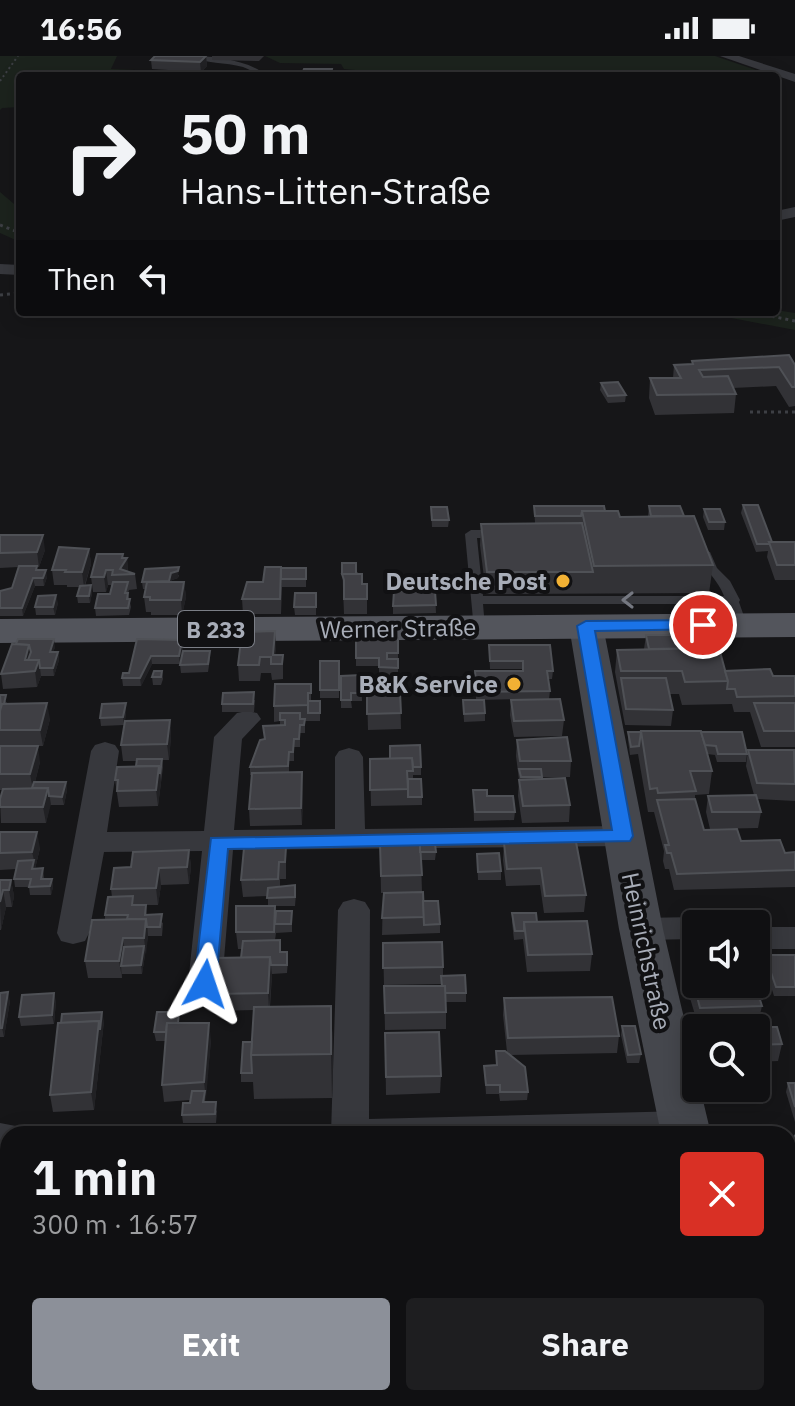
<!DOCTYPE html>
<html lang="en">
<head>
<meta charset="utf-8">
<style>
  body { margin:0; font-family:"IBM Plex Sans",sans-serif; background:#1e1e20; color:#f1f3f6; height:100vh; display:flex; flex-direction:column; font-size:30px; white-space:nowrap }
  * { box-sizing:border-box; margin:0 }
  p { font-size:26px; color:#9c9d9f }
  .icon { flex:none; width:44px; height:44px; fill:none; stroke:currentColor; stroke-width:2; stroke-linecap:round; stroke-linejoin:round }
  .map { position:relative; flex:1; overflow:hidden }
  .side { position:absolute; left:0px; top:1070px; width:796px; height:280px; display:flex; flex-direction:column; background:#101012; border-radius:24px 24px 0 0; box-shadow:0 4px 20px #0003,0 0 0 2px #303032 }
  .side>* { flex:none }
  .banner { position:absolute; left:16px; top:16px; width:764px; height:244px; border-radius:8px; box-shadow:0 4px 20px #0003,0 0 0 2px #303032; background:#101012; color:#f1f3f6; overflow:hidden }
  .buttons { position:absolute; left:682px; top:854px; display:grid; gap:16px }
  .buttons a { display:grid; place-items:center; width:88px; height:88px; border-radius:8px; background:#101012; box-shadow:0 4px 20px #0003,0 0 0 2px #303032; font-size:40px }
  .pin { position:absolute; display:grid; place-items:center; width:68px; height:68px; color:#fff; margin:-34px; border:4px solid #fff; border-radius:50%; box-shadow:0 2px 8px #0007 }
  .me { position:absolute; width:88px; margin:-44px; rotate:5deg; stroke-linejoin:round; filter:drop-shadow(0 0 6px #0008) }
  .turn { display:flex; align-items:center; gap:28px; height:168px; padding:0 32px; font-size:36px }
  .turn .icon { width:104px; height:104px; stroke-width:2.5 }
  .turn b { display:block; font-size:56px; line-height:68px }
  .then { display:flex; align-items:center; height:76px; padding:0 32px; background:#0003; gap:16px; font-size:30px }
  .round { display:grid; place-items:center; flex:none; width:84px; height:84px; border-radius:8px; background:#1e1e20 }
  .head { display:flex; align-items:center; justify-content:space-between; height:136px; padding:0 32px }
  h1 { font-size:48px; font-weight:700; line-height:60px }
  .primary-button { display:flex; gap:16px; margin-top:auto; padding:16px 32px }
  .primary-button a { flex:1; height:92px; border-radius:8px; background:#8c9099; color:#fff; font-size:32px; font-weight:700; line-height:92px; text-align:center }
  .primary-button a+a { background:#1e1e20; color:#f1f3f6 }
  .status { display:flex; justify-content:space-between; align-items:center; height:56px; padding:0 40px; background:#101012; direction:ltr }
  .status svg { height:22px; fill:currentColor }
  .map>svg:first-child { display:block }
  .green { fill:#1c231d }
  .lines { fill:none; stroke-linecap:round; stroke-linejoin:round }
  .path-far1 { stroke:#3d3f44; stroke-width:2; stroke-dasharray:2 3; stroke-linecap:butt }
  .path { stroke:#3d3f44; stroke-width:3; stroke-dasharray:3 4; stroke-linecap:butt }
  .lane { fill:#37383d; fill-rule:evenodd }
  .street { fill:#37383d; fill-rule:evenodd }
  .secondary { fill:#45474d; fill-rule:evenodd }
  .primary { fill:#53555c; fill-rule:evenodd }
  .wall { fill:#323236 }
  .shaded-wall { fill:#212124 }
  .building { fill:#3f3f44; stroke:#4f5156; stroke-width:2 }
  .oneway { stroke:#757881 }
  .route { fill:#1a73e8; stroke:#114b97; stroke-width:2 }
  .poi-dot { fill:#f2b134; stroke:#111113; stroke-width:3 }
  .labels { text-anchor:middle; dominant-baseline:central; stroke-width:8; stroke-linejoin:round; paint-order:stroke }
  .shield { fill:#111113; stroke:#7b7e86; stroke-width:2 }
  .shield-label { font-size:22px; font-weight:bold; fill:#a8adb8 }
  .poi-label { font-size:24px; font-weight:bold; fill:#a8adb8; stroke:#111113; text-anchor:end }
  .street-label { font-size:24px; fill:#a8adb8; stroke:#111113 }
</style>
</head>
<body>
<div class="status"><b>16:56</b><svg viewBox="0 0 49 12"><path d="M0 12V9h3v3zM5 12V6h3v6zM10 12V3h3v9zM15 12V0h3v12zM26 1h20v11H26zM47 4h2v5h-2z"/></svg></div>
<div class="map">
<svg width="795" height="1350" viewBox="0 0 795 1350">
  <rect width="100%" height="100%" fill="#161618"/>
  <!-- green -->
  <g class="green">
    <path d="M0,0H117L111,13L229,18L20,20V51L2,52L0,54Z"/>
    <path d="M265,0H715L771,19L423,20L344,13L341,8L280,7Z"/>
    <path d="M0,136L20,153V186L0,177Z"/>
    <path d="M776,254L795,257V274L700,256H776Z"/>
  </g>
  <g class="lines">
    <!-- path-far1 -->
    <path class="path-far1" d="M0,25L18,0"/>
    <!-- path -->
    <g class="path">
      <path d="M0,169L20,177"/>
      <path d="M0,239L20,237"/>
      <path d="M751,256L795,265"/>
      <path d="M750,356H795"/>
    </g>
    <!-- lane -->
    <g class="lane">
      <path d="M190,0C213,0 250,4 267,20C257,20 252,14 243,11C225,6 206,8 190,0Z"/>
      <path d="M471,474H498L504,478L498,482H477L483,540H724C718,524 706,516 700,499L706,495L710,496L717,512L730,525L740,544L739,546L747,569L746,572H736L727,548H483L485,571L484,574H474L465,478Z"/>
    </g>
    <!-- street -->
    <g class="street">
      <path d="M720,0H739L795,18V26Z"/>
      <path d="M795,151V161L776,165V155Z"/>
      <path d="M0,208L20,209V219L0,218Z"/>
      <path d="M247,655L257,657L261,663L242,683L234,774L335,773V701L339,695L349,692L359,695L363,701L365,773L623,770L634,773L638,780L634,787L623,790L233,794L222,928L217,937L205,940L193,937L188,928L202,795L104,796L89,877L85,885L73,888L61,885L57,877L91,695L95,689L105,686L115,689L119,695L107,776L204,775L214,681L237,657Z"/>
      <path d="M354,843L365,846L370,854L369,1063L684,1055L697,1060L702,1070L698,1078H331L338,854L343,846Z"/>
      <path d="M696,861L707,864L710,868H696V883L641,884L630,881L625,873L630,865L641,862Z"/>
      <rect x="756" y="871" width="39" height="22"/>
      <path d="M0,1067L21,1071L25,1078H8V1097H0Z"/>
      <path d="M788,1154L795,1157V1191L788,1188Z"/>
      <path d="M20,1342H64L62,1350H18Z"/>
      <rect x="203" y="1342" width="44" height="8"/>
    </g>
    <!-- secondary -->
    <g class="secondary">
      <path d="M586,560L598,563L603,570L663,873L696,1013V1032H700L711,1078H661L619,873L569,570L574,563Z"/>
      <path d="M719,1342H777L779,1350H721Z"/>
    </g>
    <!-- primary -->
    <path class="primary" d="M795,557V581L0,587V563Z"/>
  </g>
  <!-- wall -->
  <g class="wall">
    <path d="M206,0L207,10L201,16L152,13L151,4Z"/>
    <path d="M212,0H264L259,5L212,4Z"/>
    <path d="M332,13V20H302V18Z"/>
    <path d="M692,305L795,309V350L789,351L776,330L733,332L736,338L734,357L655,359L649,342L650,322H673L674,309L692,308Z"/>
    <path d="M601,327L626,339L625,346L608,347L600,334Z"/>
    <path d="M743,449L772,486H795V524H775L767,501L768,495L756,496L741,457Z"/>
    <path d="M534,450L605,455L620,461L648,460L649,450L684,460L713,509L709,537L486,538L480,489L481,468L535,467Z"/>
    <path d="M431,451L449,464L448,471H432Z"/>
    <path d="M704,453L725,466L724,474H708L703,461Z"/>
    <path d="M0,479L45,494L39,511H37V514L47,521L44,530H35L23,560H0V535L12,532L18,511L0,512Z"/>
    <path d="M89,493L91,508L85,530L91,529L92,537L90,547H78L77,540L80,531H67V529H54L52,514Z"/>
    <path d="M123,498V502H127L128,516L135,518L137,533L129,534L128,537L131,551L129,559L96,560L95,552L110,538L112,529H108L106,536H93L91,521Z"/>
    <path d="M342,507L356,517L362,528H367V558H344Z"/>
    <path d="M281,512L306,520V531H282L281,558H243L242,543Z"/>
    <path d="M179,519L178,522L172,524L171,526H184L186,541L182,559H151V556H146L144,541L146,533H143L142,526Z"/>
    <path d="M393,526H412V535H435L436,557L393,558Z"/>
    <path d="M316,537V559H295L294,551Z"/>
    <path d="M58,547L55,559H36L35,551Z"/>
    <path d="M646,579L716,592L725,615L773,620H795V691H761L750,656H734L732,648L682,649L679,638H669L673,654L671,670L625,669L615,616L617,594L644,593Z"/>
    <path d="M356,582H398V620L379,619V610H356Z"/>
    <path d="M137,583L183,592L180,608H152L141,630H123L122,622L129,617Z"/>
    <path d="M489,589L553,615L552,623H548L550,635L549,643L564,664L562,680L514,681L510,659L511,644L517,643L476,644L475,615H522V613H490Z"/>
    <path d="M55,591L53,596H58L59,604L54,620H41L37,631L3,633L1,618Z"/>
    <path d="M276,591L275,599H283V623L272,624L271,617H261L260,625H239L238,609Z"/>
    <path d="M210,595V603L208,616L181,617L180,609Z"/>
    <rect x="320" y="605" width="19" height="37"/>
    <path d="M162,615L163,623L161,629H153L152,621Z"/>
    <path d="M361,619L362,645H351L352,652H341V620Z"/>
    <path d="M311,628V645H320V665H305V677H300V691H294V705H289V716L303,732L302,769L250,770L249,753L252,719H250V711L264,683L280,670V665L274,666V650Z"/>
    <path d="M400,636L401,673L368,674L367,637Z"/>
    <path d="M0,639L8,648L50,663L43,690H4L40,706L35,726H66L67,734L64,749H50L46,767H1L0,743L3,734H0Z"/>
    <path d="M255,644L254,656H222V648Z"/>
    <path d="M463,644L485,657V665L464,666Z"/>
    <path d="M126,655L125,665L170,664L171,680L169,704H162L163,711L158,750L119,751L115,724L136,710L137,705H123L121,689L124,669L101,670L100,662Z"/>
    <path d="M628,676H742L747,698L746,706H717L715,699L707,698L712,715L709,738L695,739V743L704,774L785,797L795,796V831L674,834L669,813H665L663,805L664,795L654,756H648L638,698L630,699L628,684Z"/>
    <path d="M517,684L571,705L570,721H542V723L570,749L569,766L522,767L518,740L519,724L516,700Z"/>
    <path d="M748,694L795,695V745L757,743L761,756L758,772L710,773L706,756L708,740L754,739L746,710Z"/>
    <path d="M370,703L421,711V719H413V723L422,741V749L371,750Z"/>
    <path d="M473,734L487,740L515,756L514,764L474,765Z"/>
    <path d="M0,776L40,792L35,813L43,812L44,823H52L53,831L51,839H30L29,831H15L14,823L16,813L0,814Z"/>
    <path d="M504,787L586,839L584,856L544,857L540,829L506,830L503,804Z"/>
    <path d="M380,788L436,796L435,804H421L422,836L423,845L440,868V877L382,879L383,837H381Z"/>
    <path d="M286,791V823H280V831L296,838L295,850H275L276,859L292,863V876L276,877L275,884L281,896L288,904L287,917L272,918L270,951L331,950L333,994L332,1042L254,1043L253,1026H241V1017L252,986L254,954L214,955L212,938L215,926L214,918L241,902L242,893H238L236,876L268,850V840L243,841L241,824Z"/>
    <path d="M189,794L191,811L189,828L161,829L158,849H146L147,859L163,867L162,880H148L142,918H122V922H88L85,905L105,864V859L112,841L111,833L131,811Z"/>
    <path d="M477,798L501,815V824H478Z"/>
    <path d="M0,824H11L14,840L12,851H6L1,874H0Z"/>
    <path d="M512,857L537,866L592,898L590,915L527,916L523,883L514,884L512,866Z"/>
    <path d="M383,887L443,911V920L466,937V946H446V973L385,974L384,930H441V928L384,929Z"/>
    <path d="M765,899H795V940H774L764,908Z"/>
    <path d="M693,925L762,950L758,967L698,969L690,942Z"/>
    <path d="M0,937L10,945L4,981H0Z"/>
    <path d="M504,942L619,980L617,997L511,999L528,1036L527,1044L500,1045L499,1038H486L484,1010L496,1009V995L507,996L503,959Z"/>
    <path d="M56,945L54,968L21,970L19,961Z"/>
    <path d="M104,965L94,1054L53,1056L50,1039Z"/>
    <path d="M179,967L211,984L205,1046L217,1055L216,1067H183L182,1059L190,1044L164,1046L162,1029L165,985H156L154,976Z"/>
    <path d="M622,970L641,998L639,1007H627L621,979Z"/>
    <path d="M756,972L782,988L778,1005L758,1006L756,1012L759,1021L755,1038L715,1039L714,1032H756Z"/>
    <path d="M385,977L441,1020L440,1037L386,1039Z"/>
    <path d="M788,1027H795V1066L786,1036Z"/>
    <path d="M795,1079V1137L788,1134V1095Z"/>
    <path d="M8,1139V1180H0V1146Z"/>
    <rect x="0" y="1230" width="8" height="73"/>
    <path d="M176,1342V1350H107L106,1346Z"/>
    <path d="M417,1342H490V1346L418,1348Z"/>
    <path d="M551,1342H587V1350H552Z"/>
  </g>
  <!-- shaded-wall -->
  <g class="shaded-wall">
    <path d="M206,0L207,10L201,16L200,6Z"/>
    <path d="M43,479L45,494L39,511L37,496Z"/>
    <path d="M89,493L91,508L84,531L82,516Z"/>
    <path d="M123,498L124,507L127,502L128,517L120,513Z"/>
    <path d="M179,511L178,522L172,524L170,533L169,525L171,517Z"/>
    <path d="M46,514L47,521L44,530L43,522Z"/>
    <path d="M106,514L108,529L106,536L104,521Z"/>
    <path d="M33,522L35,530L23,560L22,552Z"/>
    <path d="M184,526L186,541L182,559L181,544Z"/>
    <path d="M91,529L92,537L90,547L89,540Z"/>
    <path d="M56,539L58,547L55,559L53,551Z"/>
    <path d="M275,575L276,591L274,608L273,599Z"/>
    <path d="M54,583L55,591L51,604L50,596Z"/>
    <path d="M182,584L183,592L180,608L179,600Z"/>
    <path d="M29,589L32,604H25Z"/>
    <path d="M58,596L59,604L54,620L53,612Z"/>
    <path d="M151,600L152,608L141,630L140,622Z"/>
    <path d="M39,604L41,620L37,631L35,615Z"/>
    <path d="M47,647L50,663L43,690L40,674Z"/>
    <path d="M126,647V655L124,669L123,661Z"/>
    <path d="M170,664L171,680L169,704L167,688Z"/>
    <path d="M38,690L40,706L33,734L30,718Z"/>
    <path d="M159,710L161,726L158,750L156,734Z"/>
    <path d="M302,716L303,732L302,769L301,752Z"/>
    <path d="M66,726L67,734L64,749L62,741Z"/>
    <path d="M48,732L51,748L46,767L43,751Z"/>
    <path d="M37,776L40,792L33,821L32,813L34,804L32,796Z"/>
    <path d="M189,794L191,811L189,828L187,811Z"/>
    <path d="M159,812L161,829L158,849L156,832Z"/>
    <path d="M52,823L53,831L51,839L50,830Z"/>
    <path d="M11,824L14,840L12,851L9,834Z"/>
    <path d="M3,834L6,851L1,874L0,846Z"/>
    <path d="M146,849L148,880L146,899L144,882Z"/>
    <path d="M123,882L125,899L121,910L122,922L119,905Z"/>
    <path d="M144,890L145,899L142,918L141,909Z"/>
    <path d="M270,901L272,918L269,954L268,937Z"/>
    <path d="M8,936L10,945L4,981L2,972Z"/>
    <path d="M54,937L56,945L54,968L52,959Z"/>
    <path d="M331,950L333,994L332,1042L331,998Z"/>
    <path d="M102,956L104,965L94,1054L91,1036L99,965Z"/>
    <path d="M209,967L211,984L206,1043L204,1026Z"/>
    <path d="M172,1342H176V1350H173Z"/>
  </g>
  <!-- building -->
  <g class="building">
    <path d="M155,0H206L200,6L151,4Z"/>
    <path d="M304,13H332L331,18H302Z"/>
    <rect x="275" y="18" width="18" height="2"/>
    <rect x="351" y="18" width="14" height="2"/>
    <path d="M789,299L795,309V331H792L779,311L699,314L703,321L728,320L736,338L657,339L650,322H681L674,309L693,308L692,305Z"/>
    <path d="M618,326L626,339L608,340L601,327Z"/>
    <path d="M743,449H758L772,486H769L770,488H757Z"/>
    <path d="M534,450H604L605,455H582L581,460H535Z"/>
    <path d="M649,450H680L684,460H651Z"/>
    <path d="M431,451H447L449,464H432Z"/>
    <path d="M704,453H720L725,466H709Z"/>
    <path d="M582,455H618L620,461L694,460L713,509L594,510Z"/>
    <path d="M582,467L593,516H487L481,468Z"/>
    <path d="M0,479H43L37,496L0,497Z"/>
    <path d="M769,486H795V509H777Z"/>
    <path d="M59,491L89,493L82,516H65L66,514H52Z"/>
    <path d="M97,498H123L122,502H127L120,513L135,518L112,519L113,514H106L104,521H91Z"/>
    <path d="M342,507H356V517L358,518H342Z"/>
    <path d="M19,510H37L36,514H46L43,522H33L22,552H0V535L12,532Z"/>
    <path d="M179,511L178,515L171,517L169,525L142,526L145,513Z"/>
    <path d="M265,511H281L280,543H242L247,526H263Z"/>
    <rect x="281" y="512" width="25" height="11"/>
    <path d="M342,518H362V528H367V543H344V524Z"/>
    <path d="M113,526H128L125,537H128L127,543H130L128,552H95L98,538H110Z"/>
    <path d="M147,526H184L181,544H150V541H144Z"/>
    <rect x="393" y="526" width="19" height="5"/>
    <path d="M91,529L89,540H77L80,530Z"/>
    <path d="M394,535H435L436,549L393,550Z"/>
    <path d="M295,537H316V551H294Z"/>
    <path d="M56,539L53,551H35L38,540Z"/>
    <path d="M275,575L273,599H283L282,608H271V601H260L259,609H238L242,576Z"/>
    <path d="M646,579H712L716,592L649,593Z"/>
    <path d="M356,582H398V597H387V603H398V612L379,611V602H356Z"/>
    <path d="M18,583H54L50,596H58L53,612H40L39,604H28L31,596L29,589L16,588Z"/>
    <path d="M137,583L182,584L179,600H151L140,622H122L123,617H129Z"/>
    <path d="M12,588L29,589L25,604H39L35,615L1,618Z"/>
    <path d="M489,589H550L553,615H547L550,635L477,636L475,615H523V605H490Z"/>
    <path d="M719,592L728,625L685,626L682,615H621L617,594Z"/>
    <path d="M183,595H210L208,608L180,609Z"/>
    <rect x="320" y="605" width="19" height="29"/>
    <path d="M770,613L773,620H795V640L737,641L735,633H727L728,625L725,615Z"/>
    <path d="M154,615H162L161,621H152Z"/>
    <path d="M361,619L362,637H351V644H341V620Z"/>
    <path d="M621,622H666L673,654L626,653Z"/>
    <path d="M275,628H311V637H308V649L274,650Z"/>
    <path d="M254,636L253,648H222L223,637Z"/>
    <path d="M400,636L401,657L367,658V637Z"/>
    <path d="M0,639H6L4,648H2L1,652Z"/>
    <path d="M560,643L564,664L514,665L511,644Z"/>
    <path d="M463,644H484L485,657L464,658Z"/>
    <rect x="308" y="645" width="12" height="12"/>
    <path d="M47,647L40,674H0V655L2,648Z"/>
    <path d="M126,647L123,661L100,662L102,648Z"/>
    <path d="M754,647H795V675H764Z"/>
    <path d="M280,657H300V663H305L304,669H300L299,683H294L293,696H289L288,710L250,711L260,684L265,683L263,670L285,669V664H280Z"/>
    <path d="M170,664L167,688L121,689L125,665Z"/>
    <path d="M641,675H701L712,715H690L696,735L658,737L657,732L650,733Z"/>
    <path d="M628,676H641L639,690L631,691Z"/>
    <path d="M701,676H742L747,698H718L716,690L705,689Z"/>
    <path d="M567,681L571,705H520L517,684Z"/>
    <path d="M420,689L421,711H413L412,702L390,703V690Z"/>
    <path d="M0,690H38L30,718H0Z"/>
    <path d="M748,694H794L795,728L757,727Z"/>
    <path d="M412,702L413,715H407L408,733L370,734V703Z"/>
    <path d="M137,703H162L160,718L159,710H136Z"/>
    <path d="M159,710L156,734L117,735L118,724H115L117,711Z"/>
    <path d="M519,713H541L542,721H521Z"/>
    <path d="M302,716L301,752L249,753L252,717Z"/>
    <path d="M565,722L570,749L523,750L519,724Z"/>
    <path d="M408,723H421L422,741H408Z"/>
    <path d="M34,726H66L62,741L49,740L48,732H32Z"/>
    <path d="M48,732L43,751H0V743L3,733Z"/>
    <path d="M473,734H487V740H513L515,756H475Z"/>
    <path d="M756,739L761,756H712L708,740Z"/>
    <path d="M695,743L704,774L737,773L741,785L780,784L785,797L795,796V814L677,818L671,797H667L665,789H669L657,744Z"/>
    <path d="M0,776H37L32,796L0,797Z"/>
    <path d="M576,786L586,839L545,840L541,812L507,813L504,787Z"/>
    <path d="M380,788H420L422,819L381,820Z"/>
    <path d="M420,788H435L436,796H420Z"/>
    <path d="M286,791L285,806H279L278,823L241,824L244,792Z"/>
    <path d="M189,794L187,811L159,812L156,832L111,833L114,812L131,811L133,796Z"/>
    <path d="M499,797L501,815L478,816L477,798Z"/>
    <path d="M34,804L32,813L43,812L41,823H52L50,830L29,831L31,823H14L18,805Z"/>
    <path d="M0,824H11L9,834H3L0,846Z"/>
    <path d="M295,829V841L267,842L268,832Z"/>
    <path d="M423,836L424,861L382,862L384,837Z"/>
    <path d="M133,840L132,849H146L145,859L162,858L160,871H147L146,863H127L128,859H105L108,841Z"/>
    <path d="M423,845H438L440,868L424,869Z"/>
    <path d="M236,850H275L274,876H236Z"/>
    <path d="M276,855H292L291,868H275Z"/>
    <path d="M512,857H536L537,866H524V875H515Z"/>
    <path d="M146,863L144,882H123L119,905H85L92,864Z"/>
    <path d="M587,865L592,898L528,899L524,866Z"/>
    <path d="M280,884V896H287V909H271L270,901L241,902L243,885Z"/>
    <path d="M442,886L443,911L383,912V887Z"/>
    <path d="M144,890L141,909L121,910L124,891Z"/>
    <path d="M765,899H795V931H776Z"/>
    <path d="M270,901L268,937L212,938L216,917L214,918L215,902Z"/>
    <path d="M465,919L466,937H445V930H442L441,920Z"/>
    <path d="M693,925H696V928H755L762,950L700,952Z"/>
    <path d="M384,930H445L446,956L385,957Z"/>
    <path d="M8,936L2,972H0V937Z"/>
    <path d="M54,937L52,959L19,961L22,939Z"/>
    <path d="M612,941L619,980L508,982L504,942Z"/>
    <path d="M331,950V998L251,999L254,951Z"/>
    <path d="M102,956L100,974L99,965L61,967L62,958Z"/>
    <path d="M157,956H179L178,967H167L166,976H154Z"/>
    <path d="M99,965L91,1036L50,1039L58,967Z"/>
    <path d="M167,967H209L204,1026L162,1029Z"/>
    <path d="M622,970H635L641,998L628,999Z"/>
    <path d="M706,971H777L782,988L759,989L758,983H756V972H706Z"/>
    <path d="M439,976L441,1020L386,1021L385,977Z"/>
    <path d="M243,986H252L251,999L252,1017H241Z"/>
    <path d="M496,995H505L525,1011L528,1036H500V1029H486L484,1010L497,1009Z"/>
    <path d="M788,1027H795V1051Z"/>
    <path d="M192,1035H205L203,1046H216L215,1058L182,1059L183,1047H190Z"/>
    <path d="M795,1079V1118L790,1116L794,1107L788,1104V1095Z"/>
    <path d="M1,1139H8V1171L0,1172V1146Z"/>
    <rect x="0" y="1230" width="8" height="56"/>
    <path d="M106,1342H172V1344L106,1346Z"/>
    <rect x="277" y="1342" width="33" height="8"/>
    <path d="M555,1342H587L588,1344L555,1345Z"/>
  </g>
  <!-- one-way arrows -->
  <defs><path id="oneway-chevron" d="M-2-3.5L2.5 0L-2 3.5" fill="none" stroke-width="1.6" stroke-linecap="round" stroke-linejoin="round" transform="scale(2)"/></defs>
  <use class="oneway" href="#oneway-chevron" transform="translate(628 544) rotate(180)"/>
  <!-- route -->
  <path class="route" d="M703,564L709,565L711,569L709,573L595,575L633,780L630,785L228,793L216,928L213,934H197L194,928L211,782L612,774L577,570L586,565Z"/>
  <!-- markers -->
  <g class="poi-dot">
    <circle cx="563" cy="525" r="8"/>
    <circle cx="514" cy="628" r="8"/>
  </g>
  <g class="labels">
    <!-- shield labels -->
    <rect class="shield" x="178" y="555" width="76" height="36" rx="6"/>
    <g class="shield-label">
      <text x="216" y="573">B 233</text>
    </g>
    <!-- poi labels -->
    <g class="poi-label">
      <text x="547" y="525">Deutsche Post</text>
      <text x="498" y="628">B&amp;K Service</text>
    </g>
    <!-- street labels -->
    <g class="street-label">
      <text transform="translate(398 572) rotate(-1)">Werner Straße</text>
      <text transform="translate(647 895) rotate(78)">Heinrichstraße</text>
    </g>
  </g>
</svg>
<div class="buttons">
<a><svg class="icon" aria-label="sound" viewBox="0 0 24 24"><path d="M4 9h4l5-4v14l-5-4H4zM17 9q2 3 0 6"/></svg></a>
<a><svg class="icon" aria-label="search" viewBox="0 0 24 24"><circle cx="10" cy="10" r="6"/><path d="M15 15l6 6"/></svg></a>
</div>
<div class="pin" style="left:703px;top:569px;background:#d93025"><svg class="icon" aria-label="arrive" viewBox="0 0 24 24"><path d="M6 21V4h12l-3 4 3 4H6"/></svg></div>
<svg class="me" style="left:205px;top:928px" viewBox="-20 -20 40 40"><path d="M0-17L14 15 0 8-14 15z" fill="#1a73e8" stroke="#fff" stroke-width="4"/></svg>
<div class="banner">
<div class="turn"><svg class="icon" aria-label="right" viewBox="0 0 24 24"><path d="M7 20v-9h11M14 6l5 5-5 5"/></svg><div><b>50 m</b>Hans-Litten-Straße</div></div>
<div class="then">Then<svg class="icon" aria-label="left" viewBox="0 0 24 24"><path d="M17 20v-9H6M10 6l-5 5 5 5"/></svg></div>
</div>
<section class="side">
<div class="head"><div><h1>1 min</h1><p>300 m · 16:57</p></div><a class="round" style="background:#d93025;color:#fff"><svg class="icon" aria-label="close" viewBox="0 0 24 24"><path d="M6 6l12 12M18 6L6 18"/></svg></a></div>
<div class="primary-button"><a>Exit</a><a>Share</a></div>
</section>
</div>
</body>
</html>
